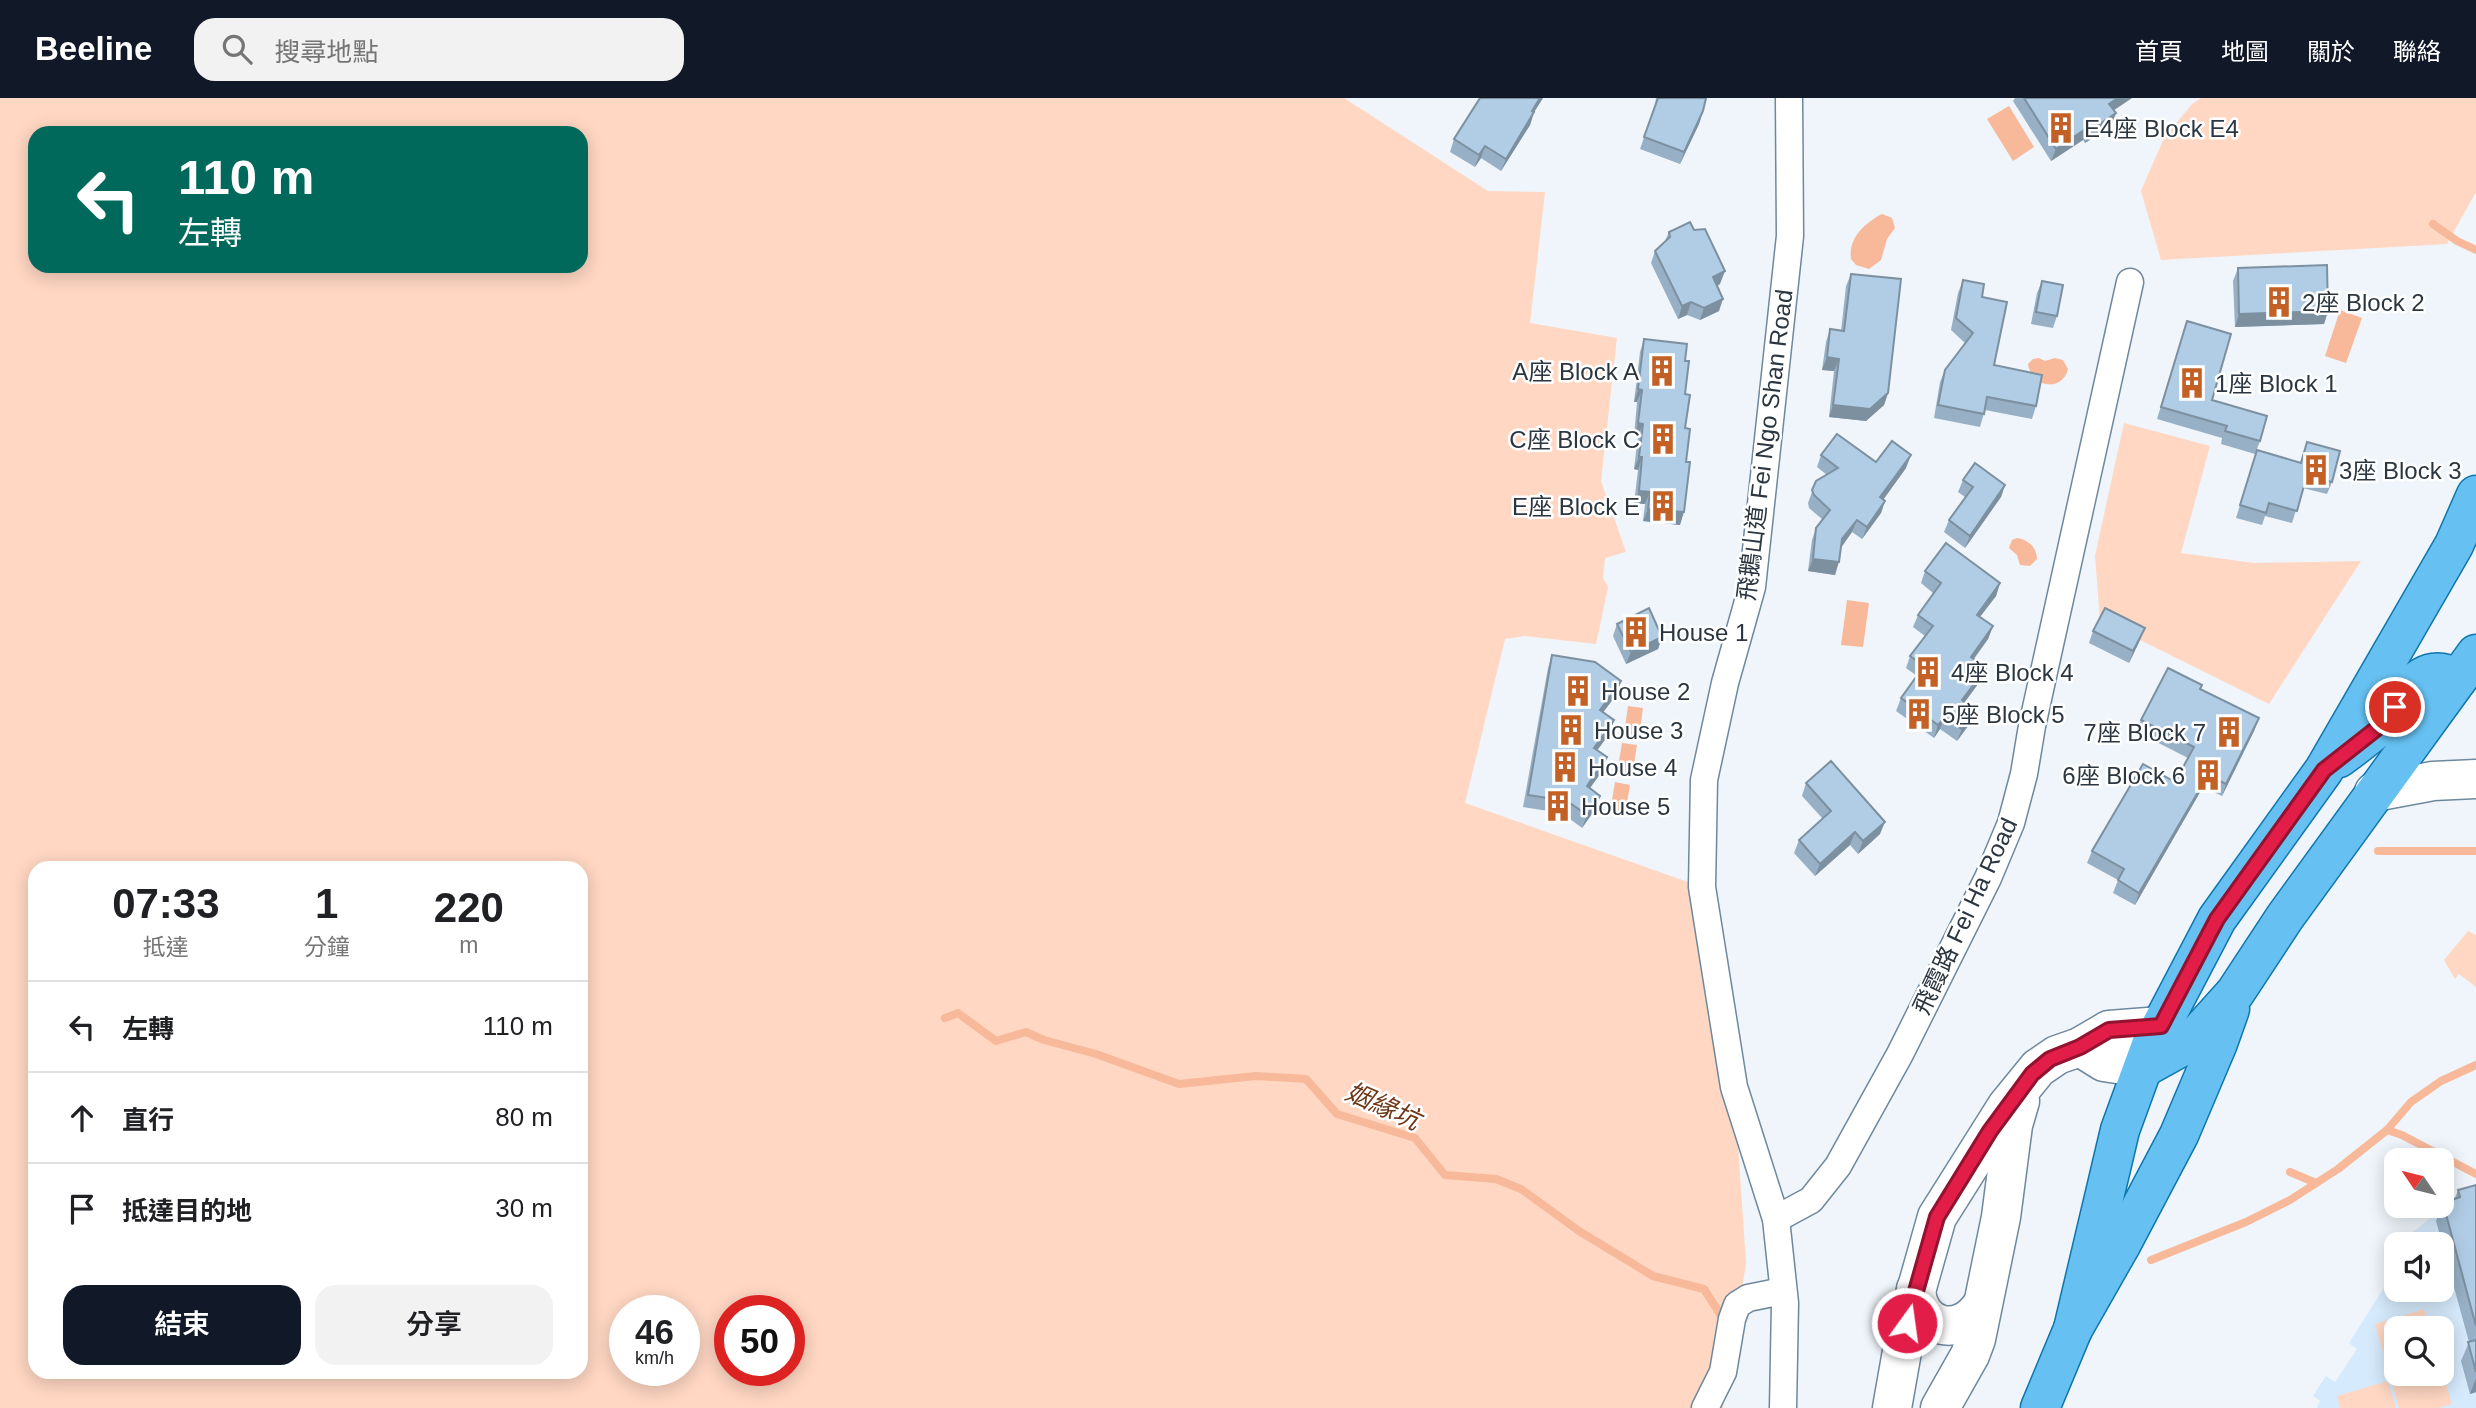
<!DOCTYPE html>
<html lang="zh-TW">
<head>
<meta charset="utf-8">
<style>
  body { margin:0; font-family:Arial,"Noto Sans TC",sans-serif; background:#f2f2f2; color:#202124; height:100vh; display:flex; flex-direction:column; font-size:26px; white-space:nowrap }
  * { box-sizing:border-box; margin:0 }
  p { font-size:23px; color:#757577 }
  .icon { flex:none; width:38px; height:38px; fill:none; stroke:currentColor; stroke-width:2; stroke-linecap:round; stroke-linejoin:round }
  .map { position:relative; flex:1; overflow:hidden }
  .panel { position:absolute; left:28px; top:763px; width:560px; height:518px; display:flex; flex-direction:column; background:#fff; border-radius:21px; box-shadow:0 4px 18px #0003 }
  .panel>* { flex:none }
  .top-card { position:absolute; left:28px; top:28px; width:560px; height:147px; border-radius:21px; box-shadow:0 4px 18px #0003; background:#00695c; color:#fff; overflow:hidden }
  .needle { width:46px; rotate:305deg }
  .tools { position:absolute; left:2384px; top:1050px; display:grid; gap:14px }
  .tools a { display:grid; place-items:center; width:70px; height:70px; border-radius:14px; background:#fff; box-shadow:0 4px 18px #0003; font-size:35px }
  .speed { position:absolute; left:609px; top:1197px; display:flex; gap:14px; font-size:35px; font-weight:700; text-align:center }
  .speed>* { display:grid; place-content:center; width:91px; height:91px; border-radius:50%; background:#fff; box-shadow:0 4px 18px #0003; line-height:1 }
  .speed small { font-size:18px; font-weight:400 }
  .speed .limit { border:10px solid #d22; background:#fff; color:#111 }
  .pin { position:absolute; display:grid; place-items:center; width:60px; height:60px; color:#fff; margin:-30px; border:4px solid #fff; border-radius:50%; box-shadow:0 2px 7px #0007 }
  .me { position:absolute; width:77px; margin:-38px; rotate:14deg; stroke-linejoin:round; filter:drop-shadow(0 0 5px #0008) }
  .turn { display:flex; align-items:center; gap:24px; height:147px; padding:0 35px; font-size:32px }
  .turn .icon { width:91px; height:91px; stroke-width:2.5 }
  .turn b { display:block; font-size:49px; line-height:60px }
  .eta { display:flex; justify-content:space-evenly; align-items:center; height:119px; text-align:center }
  .eta b { font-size:42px; font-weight:600; line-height:49px }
  .primary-button { display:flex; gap:14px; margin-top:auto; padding:14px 35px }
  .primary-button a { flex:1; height:80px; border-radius:21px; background:#111827; color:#fff; font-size:28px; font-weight:600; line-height:80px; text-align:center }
  .primary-button a+a { background:#f2f2f2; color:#202124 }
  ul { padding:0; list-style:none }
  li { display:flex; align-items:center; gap:21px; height:91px; padding:0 35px; border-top:2px solid #e0e0e0 }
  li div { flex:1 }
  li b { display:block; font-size:26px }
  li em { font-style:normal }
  header { display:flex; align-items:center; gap:42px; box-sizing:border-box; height:98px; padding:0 35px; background:#111827; color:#fff }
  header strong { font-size:33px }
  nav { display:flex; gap:38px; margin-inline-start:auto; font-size:24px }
  .search { width:490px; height:63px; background:#f2f2f2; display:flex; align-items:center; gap:18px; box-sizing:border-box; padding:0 24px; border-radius:21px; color:#757577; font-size:26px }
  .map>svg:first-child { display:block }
  .built { fill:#d5eafc; fill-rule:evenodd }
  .green { fill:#ffd7c3; fill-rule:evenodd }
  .water { fill:#f7b99a }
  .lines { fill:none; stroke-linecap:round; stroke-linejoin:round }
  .stream { stroke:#f7b99a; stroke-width:8 }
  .minor-casing { stroke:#6e889e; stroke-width:29 }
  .secondary-casing { stroke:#6e889e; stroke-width:41 }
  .primary-casing { stroke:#0f76ae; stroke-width:41 }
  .minor { stroke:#fff; stroke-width:26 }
  .secondary { stroke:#fff; stroke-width:38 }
  .primary { stroke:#66c1f2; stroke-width:38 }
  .wall { fill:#98b0c5 }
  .shaded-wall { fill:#7c90a0 }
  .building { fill:#b1cde5; stroke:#7c90a0; stroke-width:2 }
  .route-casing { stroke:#92132f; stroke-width:18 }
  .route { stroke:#e11d48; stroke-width:12 }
  .labels { text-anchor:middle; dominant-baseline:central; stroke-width:5; stroke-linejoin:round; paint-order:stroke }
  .poi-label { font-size:24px; fill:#2b3640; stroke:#fff; text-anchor:start }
  .street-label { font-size:24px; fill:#2b3640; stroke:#fff }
  .water-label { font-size:26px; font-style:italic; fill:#6f3717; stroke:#fff }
</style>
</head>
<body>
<header>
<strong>Beeline</strong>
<div class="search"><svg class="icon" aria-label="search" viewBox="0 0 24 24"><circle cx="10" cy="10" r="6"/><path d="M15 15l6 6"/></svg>搜尋地點</div>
<nav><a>首頁</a><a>地圖</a><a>關於</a><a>聯絡</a></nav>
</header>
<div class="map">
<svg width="2476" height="1310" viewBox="0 0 2476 1310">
  <rect width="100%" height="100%" fill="#eff5fa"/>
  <!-- built -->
  <g class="built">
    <path d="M2448,1106L2476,1127L2409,1145L2408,1138Z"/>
    <path d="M2476,1138V1310H2317L2320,1303L2313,1298L2326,1278L2335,1284L2357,1251L2349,1245L2392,1177L2396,1175V1192H2441V1147ZM2396,1230H2441V1276H2396Z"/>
  </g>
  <!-- green -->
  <g class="green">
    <path d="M0,0H1344L1488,93L1545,94L1530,225L1617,240L1601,383L1626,454L1605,460L1603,480L1608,489L1596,546L1525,538L1505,541L1465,705L1702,789L1734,989L1746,1165L1723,1310H0ZM35,35H581V168H35ZM35,770H581V1274H35ZM625,1213H684V1272H625ZM730,1213H789V1272H730Z"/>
    <path d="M2201,0H2476V94L2447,146L2161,162L2141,93L2164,40L2192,6Z"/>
    <path d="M2124,325L2210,348L2181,455L2254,465L2361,463L2269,606L2100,522L2095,458Z"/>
    <path d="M2468,833L2476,837V889L2459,876L2455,881L2444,862Z"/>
    <path d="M2424,1211L2429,1230H2396V1276H2441V1271L2452,1306L2438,1310H2399L2375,1226Z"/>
    <path d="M2388,1283L2396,1310H2340L2337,1298Z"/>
  </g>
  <!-- water -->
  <g class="water">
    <path d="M2009,8L2034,49L2013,63L1987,21Z"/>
    <path d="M1882,116L1892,120L1895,130L1887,141L1881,162L1869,171L1856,167L1851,161C1848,140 1865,125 1882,116Z"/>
    <path d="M2340,212L2362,220L2346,265L2325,258Z"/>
    <path d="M2039,260L2045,263L2055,260L2063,262L2068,271C2062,295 2031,289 2028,266L2033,261Z"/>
    <path d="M2017,440C2028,442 2037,449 2037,461L2030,468L2020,467L2017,457L2009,450L2012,442Z"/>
    <path d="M1847,502L1869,505L1863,549L1841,547Z"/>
    <path d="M1628,608L1643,610L1639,639L1624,636Z"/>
    <path d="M1622,645L1637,647L1632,678L1617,675Z"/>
    <path d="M1615,684L1630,687L1625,716L1610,714Z"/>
  </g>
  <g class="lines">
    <!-- stream -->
    <g class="stream">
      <path d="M2433,126L2457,143L2476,152"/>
      <path d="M2378,753H2476"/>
      <path d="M945,920L958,915L996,943L1026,934L1044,942L1096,956L1179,986L1256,978L1306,981L1337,1016L1415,1040L1445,1077L1496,1081L1521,1091L1579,1133L1653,1178L1704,1191L1725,1224"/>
      <path d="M2387,1032L2402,1037L2476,1076"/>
      <path d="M2290,1074L2316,1085"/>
      <path d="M2151,1162L2246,1124L2290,1102L2338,1071L2387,1032L2411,1004L2441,983L2476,967"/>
    </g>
    <defs>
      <g id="minor">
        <path d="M1776,1121L1811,1102L1838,1068L1900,956L1988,780L2011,725L2024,676L2032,628L2130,184"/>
        <path d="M1705,1310L1723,1274L1732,1221L1737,1207L1748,1200L1783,1193"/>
        <path d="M1783,1310L1785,1205L1776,1121L1734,989L1702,789L1704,682L1725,585L1752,489L1790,138L1789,0"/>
      </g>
      <g id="secondary">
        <path d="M2374,694L2433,683L2476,681"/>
        <path d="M2080,949L2104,964L2143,970"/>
        <path d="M1916,1191C1918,1231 1960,1241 1982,1207"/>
        <path d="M1892,1310L1907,1225L1937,1119L2007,1008L2038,970L2057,957L2080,949L2109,932L2161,928"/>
        <path d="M1940,1310L1970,1257L1976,1241L2001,1119L2013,1027L2020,1003"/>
      </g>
      <g id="primary">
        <path d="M2339,660C2354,649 2369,638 2383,625C2406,603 2417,558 2458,581"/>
        <path d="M2143,970L2181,949L2198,936L2235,895L2285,819L2476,556"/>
        <path d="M2073,1231L2120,1032L2151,947L2217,821L2324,672L2454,447L2476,397"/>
        <path d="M2040,1310L2073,1231L2122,1145L2179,1037L2218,945L2230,911"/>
      </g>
    </defs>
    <!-- minor casing -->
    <use href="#minor" class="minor-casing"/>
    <!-- secondary casing -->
    <use href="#secondary" class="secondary-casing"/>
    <!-- primary casing -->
    <use href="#primary" class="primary-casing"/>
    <!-- minor -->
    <use href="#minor" class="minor"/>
    <!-- secondary -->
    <use href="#secondary" class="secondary"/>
    <!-- primary -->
    <use href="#primary" class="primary"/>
  </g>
  <!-- wall -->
  <g class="wall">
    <path d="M1480,0H1543L1534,14L1530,27L1501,73L1481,60L1475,69L1450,54L1454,41Z"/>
    <path d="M1656,0H1706L1699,26L1680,66L1640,51L1655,8Z"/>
    <path d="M2015,0H2132L2114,12L2116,15L2111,28L2085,45L2083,42L2051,63L2013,3Z"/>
    <path d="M1669,134L1720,186L1717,188L1719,213L1700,222L1687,217L1678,221L1651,165L1655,153L1665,143Z"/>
    <path d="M2238,170L2328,213L2324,226L2235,229L2233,183Z"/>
    <path d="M1851,176L1888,295L1884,307L1866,323L1829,319L1834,273L1822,272L1826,244L1830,231L1841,233L1846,188Z"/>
    <path d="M1963,182L1982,199L1994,267L2036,308L2032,321L1985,312L1980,329L1934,320L1940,284L1945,272L1965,245L1951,232L1958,195Z"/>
    <path d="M2042,183L2057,218L2053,230L2031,226L2037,195Z"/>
    <path d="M2187,223L2212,302L2260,343L2255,356L2221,346L2222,340L2157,321Z"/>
    <path d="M1644,241L1685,263V330L1680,427L1643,423L1645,406L1634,405L1638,372L1634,371L1638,338H1634L1637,304H1634L1640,254Z"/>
    <path d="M2307,344L2332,384L2327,396L2303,390L2292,425L2265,418L2262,427L2236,420L2257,352L2300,365Z"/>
    <path d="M1821,357L1906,370L1883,401L1885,403L1881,415L1862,441L1852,434L1841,449L1835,477L1808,473L1812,442L1816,430L1823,422L1809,410L1808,405L1816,383L1827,377L1817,369Z"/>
    <path d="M1963,382L2005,387L2001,399L1965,450L1944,434L1949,422L1965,399L1958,394Z"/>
    <path d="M1925,473L2000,485L1996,498L1980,519L1993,528L1988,541L1974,561L1981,582L1965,604L1976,612L1971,624L1957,643L1940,631L1934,640L1896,613L1901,600L1917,578L1906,570L1910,558L1925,538L1913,529L1918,517L1933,495L1921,485Z"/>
    <path d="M1617,526L1662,539L1658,551L1626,566L1613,538Z"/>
    <path d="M2145,530L2140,542L2129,565L2089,545L2093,533Z"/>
    <path d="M1552,557L1621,583L1617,596L1603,614L1614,622L1610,635L1597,652L1603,672L1590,690L1600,698L1596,710L1582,730L1562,715L1523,709L1548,570Z"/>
    <path d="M2200,591L2259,620L2254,633L2222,698L2203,689L2135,807L2113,795L2118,782L2087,765L2092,753L2175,684L2188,660L2137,634L2141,622Z"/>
    <path d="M1806,685L1880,736L1858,756L1850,747L1815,778L1794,755L1799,742L1823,721L1802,698Z"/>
    <path d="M2476,1087V1294L2470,1296L2461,1263L2469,1244L2436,1123L2443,1105L2455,1100L2458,1092Z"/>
  </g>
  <!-- shaded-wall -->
  <g class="shaded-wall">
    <path d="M1540,0H1543L1527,25L1532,13Z"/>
    <path d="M2118,0H2132L2105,18L2109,6Z"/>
    <path d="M1703,13L1699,26L1680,66L1684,54Z"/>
    <path d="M1534,14L1530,27L1501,73L1506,61Z"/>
    <path d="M2116,15L2111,28L2085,45L2089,33Z"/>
    <path d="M2087,30L2083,42L2051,63L2056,51Z"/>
    <path d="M1485,48L1481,60L1475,69L1479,57Z"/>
    <path d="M1725,173L1720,186L1709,192L1713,179Z"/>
    <path d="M1723,201L1719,213L1700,222L1704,210Z"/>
    <path d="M1691,204L1687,217L1678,221L1682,208Z"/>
    <path d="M2328,213L2324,226L2235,229L2239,216Z"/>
    <path d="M1827,259L1839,261L1834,273L1822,272Z"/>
    <path d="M1638,291L1642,292L1637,304H1634Z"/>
    <path d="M1888,295L1884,307L1866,323L1829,319L1833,307Z"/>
    <path d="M1638,325L1643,326L1638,338H1634Z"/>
    <path d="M1911,357L1906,370L1876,412L1880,399Z"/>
    <path d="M1639,359H1642L1638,372L1634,371Z"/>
    <path d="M2005,387L2001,399L1965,450L1970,438Z"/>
    <path d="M1639,393L1650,394L1645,406L1634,405Z"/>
    <path d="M1885,403L1881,415L1862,441L1867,429Z"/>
    <path d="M1648,411L1684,414L1680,427L1643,423Z"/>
    <path d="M1857,422L1852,434L1838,454L1842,441Z"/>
    <path d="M1813,461L1839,464L1835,477L1808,473Z"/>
    <path d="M2000,485L1996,498L1972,529L1977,517Z"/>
    <path d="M1993,528L1988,541L1966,571L1971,559Z"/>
    <path d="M2145,530L2140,542L2129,565L2133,553Z"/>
    <path d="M1662,539L1658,551L1626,566L1631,554Z"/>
    <path d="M1986,570L1981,582L1957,614L1962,602Z"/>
    <path d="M1621,583L1617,596L1595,625L1600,612Z"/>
    <path d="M1976,612L1971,624L1957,643L1962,631Z"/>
    <path d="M1945,619L1940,631L1934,640L1938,627Z"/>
    <path d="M2259,620L2254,633L2222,698L2226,686Z"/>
    <path d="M1614,622L1610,635L1590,662L1594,650Z"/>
    <path d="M1607,659L1603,672L1582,701L1587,688Z"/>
    <path d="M2208,677L2203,689L2135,807L2139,795Z"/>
    <path d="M1600,698L1596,710L1582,730L1587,717Z"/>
    <path d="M1885,724L1880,736L1858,756L1863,743Z"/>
    <path d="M1855,734L1850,747L1815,778L1820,766Z"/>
    <path d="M2476,1280V1294L2470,1296Z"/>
  </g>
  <!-- building -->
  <g class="building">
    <path d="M1480,0H1540L1532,13L1534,14L1506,61L1485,48L1479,57L1454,41Z"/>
    <path d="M1658,0H1706L1703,13L1684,54L1644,39Z"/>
    <path d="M2024,0H2118L2109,6L2116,15L2089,33L2087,30L2056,51Z"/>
    <path d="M1690,124L1694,132L1705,131L1725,173L1713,179L1723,201L1704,210L1691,204L1682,208L1655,153L1670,139L1669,134Z"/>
    <path d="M2327,167L2328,213L2239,216L2238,170Z"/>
    <path d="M1851,176L1901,181L1888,295L1870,311L1833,307L1839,261L1827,259L1830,231L1844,233Z"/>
    <path d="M1963,182L1984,186L1982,199L2007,204L1994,267L2042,277L2036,308L1987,299L1984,316L1938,307L1945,272L1973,235L1956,220Z"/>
    <path d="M2042,183L2063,187L2057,218L2036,214Z"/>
    <path d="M2187,223L2231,236L2212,302L2267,318L2260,343L2225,333L2227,328L2161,309Z"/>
    <path d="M1644,241L1687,246L1685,263H1689L1685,296L1690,297L1685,330L1690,331L1686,364H1690L1684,414L1648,411L1650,394L1639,393L1642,359H1639L1643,326L1638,325L1642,292L1638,291Z"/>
    <path d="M1837,336L1876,364L1892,343L1911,357L1880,399L1885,403L1867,429L1857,422L1842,441L1839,464L1813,461L1816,430L1830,412L1814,397L1812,392L1816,383L1838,370L1821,357Z"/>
    <path d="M2307,344L2340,353L2332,384L2307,377L2297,413L2269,405L2266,415L2240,407L2257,352L2301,365Z"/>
    <path d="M1975,365L2005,387L1970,438L1949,422L1973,389L1963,382Z"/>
    <path d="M1946,445L2000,485L1977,517L1993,528L1971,559L1986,570L1962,602L1976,612L1962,631L1945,619L1938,627L1901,600L1924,568L1910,558L1933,528L1918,517L1941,485L1925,473Z"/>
    <path d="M1649,510L1662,539L1631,554L1617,526Z"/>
    <path d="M2105,510L2145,530L2133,553L2093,533Z"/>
    <path d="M1552,557L1595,564L1621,583L1600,612L1614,622L1594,650L1607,659L1587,688L1600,698L1587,717L1567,703L1528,697Z"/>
    <path d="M2168,570L2202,587L2200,591L2259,620L2226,686L2208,677L2139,795L2118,782L2124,771L2092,753L2143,666L2175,684L2194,649L2141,622Z"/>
    <path d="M1831,663L1885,724L1863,743L1855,734L1820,766L1799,742L1831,713L1806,685Z"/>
    <path d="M2476,1087V1228L2443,1105L2460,1099L2458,1092Z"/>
    <path d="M2476,1242V1274L2468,1244Z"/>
  </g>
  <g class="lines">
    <defs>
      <path id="route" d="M1907,1225L1937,1119L1990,1033L2032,976L2050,961L2080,949L2109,932L2161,928L2217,821L2324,672L2385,624L2395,609"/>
    </defs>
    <!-- route casing -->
    <use href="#route" class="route-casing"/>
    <!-- route -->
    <use href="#route" class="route"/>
  </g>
  <!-- icons -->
  <defs>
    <symbol id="building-bare" viewBox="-9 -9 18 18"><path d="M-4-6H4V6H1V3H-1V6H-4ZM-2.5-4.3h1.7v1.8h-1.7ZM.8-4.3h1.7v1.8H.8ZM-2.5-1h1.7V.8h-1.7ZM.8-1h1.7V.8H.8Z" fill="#c26025" stroke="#fff" stroke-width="2.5" paint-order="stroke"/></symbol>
  </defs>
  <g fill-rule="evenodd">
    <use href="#building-bare" x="2039" y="8" width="44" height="44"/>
    <use href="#building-bare" x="2257" y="182" width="44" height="44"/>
    <use href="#building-bare" x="1640" y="251" width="44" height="44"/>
    <use href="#building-bare" x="2170" y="263" width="44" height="44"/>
    <use href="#building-bare" x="1641" y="319" width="44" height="44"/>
    <use href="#building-bare" x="2294" y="350" width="44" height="44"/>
    <use href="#building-bare" x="1641" y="386" width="44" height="44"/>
    <use href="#building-bare" x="1614" y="512" width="44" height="44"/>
    <use href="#building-bare" x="1906" y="552" width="44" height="44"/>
    <use href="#building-bare" x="1556" y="571" width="44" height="44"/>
    <use href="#building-bare" x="1897" y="594" width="44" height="44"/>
    <use href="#building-bare" x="1549" y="610" width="44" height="44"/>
    <use href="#building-bare" x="2207" y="612" width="44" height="44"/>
    <use href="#building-bare" x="1543" y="647" width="44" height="44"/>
    <use href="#building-bare" x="2186" y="655" width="44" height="44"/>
    <use href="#building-bare" x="1536" y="686" width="44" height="44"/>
  </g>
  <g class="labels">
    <!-- poi labels -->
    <g class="poi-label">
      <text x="2084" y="30">E4座 Block E4</text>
      <text x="2302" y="204">2座 Block 2</text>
      <text x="1639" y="273" text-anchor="end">A座 Block A</text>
      <text x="2215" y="285">1座 Block 1</text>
      <text x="1640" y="341" text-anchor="end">C座 Block C</text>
      <text x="2339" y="372">3座 Block 3</text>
      <text x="1640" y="408" text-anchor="end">E座 Block E</text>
      <text x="1659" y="534">House 1</text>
      <text x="1951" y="574">4座 Block 4</text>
      <text x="1601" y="593">House 2</text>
      <text x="1942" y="616">5座 Block 5</text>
      <text x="1594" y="632">House 3</text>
      <text x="2206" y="634" text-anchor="end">7座 Block 7</text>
      <text x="1588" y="669">House 4</text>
      <text x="2185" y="677" text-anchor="end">6座 Block 6</text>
      <text x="1581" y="708">House 5</text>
    </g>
    <!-- street labels -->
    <g class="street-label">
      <text transform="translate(1765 347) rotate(-83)">飛鵝山道 Fei Ngo Shan Road</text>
      <text transform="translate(1965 818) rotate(-65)">飛霞路 Fei Ha Road</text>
    </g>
    <!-- water labels -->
    <g class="water-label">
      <text transform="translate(1383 1008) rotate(24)">姻緣坑</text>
    </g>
  </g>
</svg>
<div class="tools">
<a><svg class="needle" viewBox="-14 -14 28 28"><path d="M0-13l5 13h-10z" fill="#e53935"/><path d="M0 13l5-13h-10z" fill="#757577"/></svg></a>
<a><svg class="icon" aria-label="sound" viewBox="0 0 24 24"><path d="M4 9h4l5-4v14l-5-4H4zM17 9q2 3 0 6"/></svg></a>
<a><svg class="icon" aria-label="search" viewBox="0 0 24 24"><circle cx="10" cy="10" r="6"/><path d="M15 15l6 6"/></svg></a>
</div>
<div class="speed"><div>46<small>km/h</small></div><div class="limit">50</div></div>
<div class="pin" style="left:2395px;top:609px;background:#d93025"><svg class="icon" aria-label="arrive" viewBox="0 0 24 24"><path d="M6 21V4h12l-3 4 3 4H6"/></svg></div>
<svg class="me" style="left:1907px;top:1225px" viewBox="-20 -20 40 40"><circle r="17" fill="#e11d48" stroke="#fff" stroke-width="3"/><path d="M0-11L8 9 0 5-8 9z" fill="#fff"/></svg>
<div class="top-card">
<div class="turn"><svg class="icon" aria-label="left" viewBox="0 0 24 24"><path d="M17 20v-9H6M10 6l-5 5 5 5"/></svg><div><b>110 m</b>左轉</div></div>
</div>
<section class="panel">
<div class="eta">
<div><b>07:33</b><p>抵達</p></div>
<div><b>1</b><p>分鐘</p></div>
<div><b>220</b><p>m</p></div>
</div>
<ul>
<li><svg class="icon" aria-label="left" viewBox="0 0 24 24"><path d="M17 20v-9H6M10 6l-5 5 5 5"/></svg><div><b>左轉</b></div><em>110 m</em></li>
<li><svg class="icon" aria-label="ahead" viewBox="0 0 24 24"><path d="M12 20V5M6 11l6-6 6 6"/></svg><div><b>直行</b></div><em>80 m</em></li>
<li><svg class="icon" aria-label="arrive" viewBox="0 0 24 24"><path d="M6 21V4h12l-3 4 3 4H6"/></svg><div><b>抵達目的地</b></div><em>30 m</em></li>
</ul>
<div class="primary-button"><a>結束</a><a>分享</a></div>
</section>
</div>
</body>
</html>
